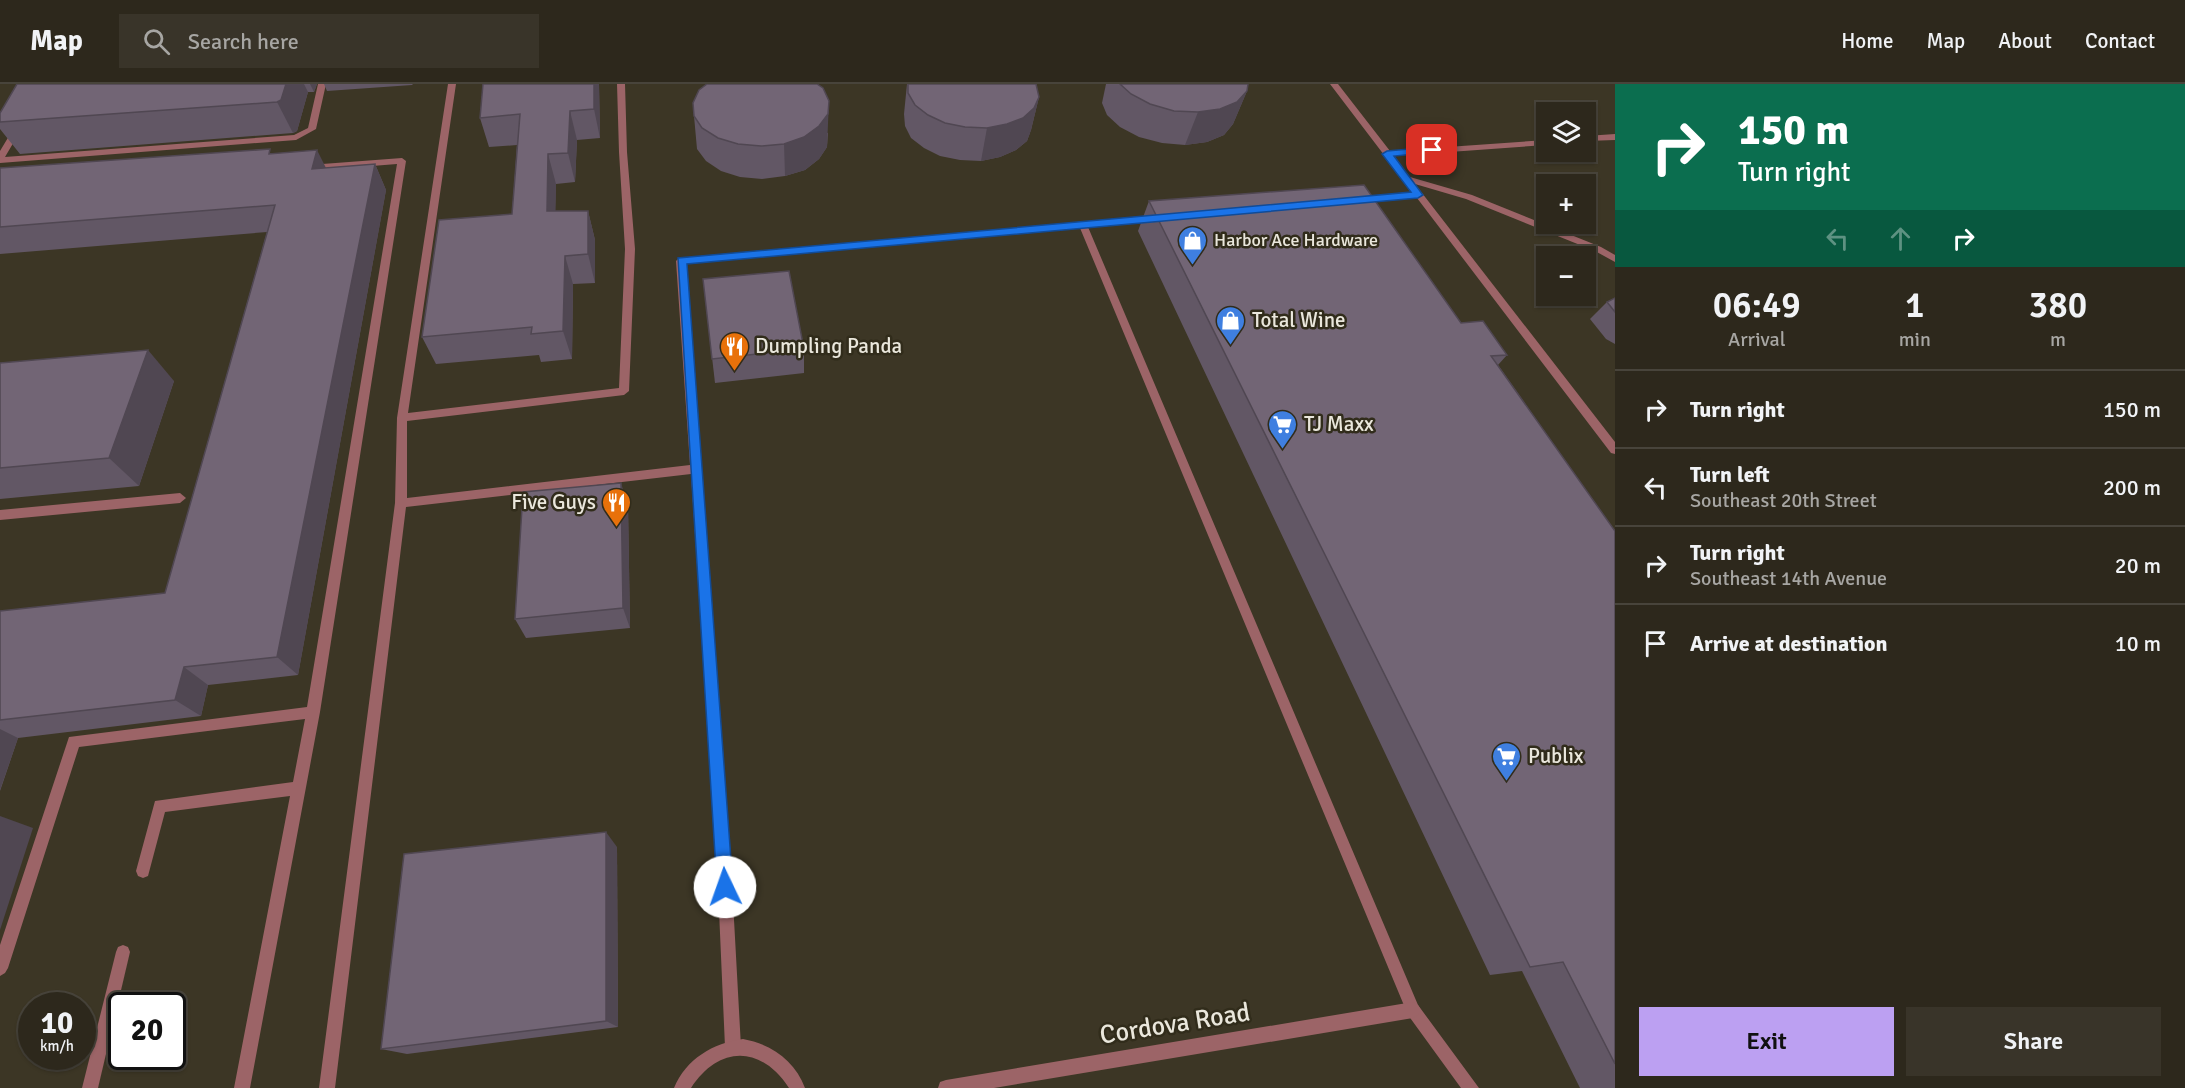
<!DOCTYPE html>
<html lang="en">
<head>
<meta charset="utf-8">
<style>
  body { margin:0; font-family:Signika,sans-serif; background:#393429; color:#f1f3f6; height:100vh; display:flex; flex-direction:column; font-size:22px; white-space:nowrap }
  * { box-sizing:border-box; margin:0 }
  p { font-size:20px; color:#a7a6a3 }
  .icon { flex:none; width:33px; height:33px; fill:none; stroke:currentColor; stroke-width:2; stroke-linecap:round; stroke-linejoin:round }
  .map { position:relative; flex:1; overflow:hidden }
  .details { display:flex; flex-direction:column; background:#2d281c; width:570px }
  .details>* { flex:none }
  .guide { background:#0b6e4f; color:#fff; overflow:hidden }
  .fabs { position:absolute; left:1536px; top:18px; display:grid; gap:12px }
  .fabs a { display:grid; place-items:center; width:60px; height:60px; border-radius:0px; background:#2d281c; box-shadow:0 2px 4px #0004,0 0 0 2px #48443b; font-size:30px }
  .speed { position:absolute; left:18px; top:908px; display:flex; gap:12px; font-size:30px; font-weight:700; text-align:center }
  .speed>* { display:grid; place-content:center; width:78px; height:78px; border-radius:50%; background:#2d281c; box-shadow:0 2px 4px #0004,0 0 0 2px #48443b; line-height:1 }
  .speed small { font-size:15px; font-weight:400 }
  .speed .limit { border:3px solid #111; border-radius:9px; background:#fff; color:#111 }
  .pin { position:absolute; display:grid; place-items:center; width:51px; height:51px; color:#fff; margin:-26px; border-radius:12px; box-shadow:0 3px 9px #0006 }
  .me { position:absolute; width:66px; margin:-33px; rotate:357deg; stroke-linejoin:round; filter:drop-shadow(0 0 4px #0008) }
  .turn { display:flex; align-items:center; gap:21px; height:126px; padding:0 24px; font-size:27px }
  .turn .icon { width:78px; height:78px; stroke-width:2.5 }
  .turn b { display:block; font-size:42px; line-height:51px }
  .lanes { display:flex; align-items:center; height:57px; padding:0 24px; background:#0003; justify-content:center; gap:30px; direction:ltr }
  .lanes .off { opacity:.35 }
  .eta { display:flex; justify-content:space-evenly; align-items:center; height:102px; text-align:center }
  .eta b { font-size:36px; font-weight:600; line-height:42px }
  .primary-button { display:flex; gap:12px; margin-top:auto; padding:12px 24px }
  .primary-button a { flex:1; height:69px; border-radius:0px; background:#bca0f2; color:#111; font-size:24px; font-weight:600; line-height:69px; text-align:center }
  .primary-button a+a { background:#393429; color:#f1f3f6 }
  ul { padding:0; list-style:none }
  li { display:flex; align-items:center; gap:18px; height:78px; padding:0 24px; border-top:2px solid #48443b }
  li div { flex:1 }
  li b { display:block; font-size:22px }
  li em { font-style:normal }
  header { display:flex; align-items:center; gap:36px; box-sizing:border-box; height:84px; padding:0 30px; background:#2d281c; border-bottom:2px solid #48443b }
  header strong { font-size:28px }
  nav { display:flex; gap:33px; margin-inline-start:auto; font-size:21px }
  .search { width:420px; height:54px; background:#393429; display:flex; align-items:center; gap:15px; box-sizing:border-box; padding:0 21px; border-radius:0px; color:#a7a6a3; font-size:22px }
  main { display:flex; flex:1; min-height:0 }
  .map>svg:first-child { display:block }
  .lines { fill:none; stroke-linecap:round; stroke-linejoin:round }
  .lane { fill:#9c6467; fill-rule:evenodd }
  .street { fill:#9c6467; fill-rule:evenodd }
  .wall { fill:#625765 }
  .shaded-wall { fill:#504752 }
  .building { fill:#726575; stroke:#504752; stroke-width:1.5 }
  .route { fill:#1a73e8; stroke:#114b97; stroke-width:1.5 }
  .labels { text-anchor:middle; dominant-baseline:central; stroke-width:5; stroke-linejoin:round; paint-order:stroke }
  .far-poi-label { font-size:18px; fill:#eae7dc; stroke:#312c1b; text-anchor:start }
  .poi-label { font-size:21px; fill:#eae7dc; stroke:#312c1b; text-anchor:start }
  .near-street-label { font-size:26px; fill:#eae7dc; stroke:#312c1b }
</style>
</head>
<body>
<header>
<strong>Map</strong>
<div class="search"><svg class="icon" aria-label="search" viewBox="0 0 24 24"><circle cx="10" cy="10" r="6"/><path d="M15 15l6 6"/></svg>Search here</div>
<nav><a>Home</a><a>Map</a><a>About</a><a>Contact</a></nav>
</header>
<main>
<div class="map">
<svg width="1615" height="1004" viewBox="0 0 1615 1004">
  <rect width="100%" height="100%" fill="#3c3625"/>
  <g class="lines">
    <!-- lane -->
    <g class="lane">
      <path d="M318,0H326L316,45L296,56L0,79V67L15,42H18L22,44L5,73L294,51L308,44Z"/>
      <path d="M448,0H456L408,329L619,304L625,165L619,68L617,0H625L627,68L635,165L629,307L624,311L407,337V414L690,381L676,177L678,175L1160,132L1162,134L1157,137L1088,143L1418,921L1479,1004H1461L1408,931L1080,144L686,180L731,781L741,963L739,969L733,971L727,969L725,963L717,781L691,390L406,423L335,1004H319L395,419L397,334Z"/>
      <path d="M1330,0H1338L1390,67L1546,56V61L1394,72L1410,93L1472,111L1601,163L1615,171V178L1595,167L1466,115L1415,100L1615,358V370L1611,369L1417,114L1357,118L1356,116L1360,113L1413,109Z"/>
      <path d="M1615,50V56L1586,57V52Z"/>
      <path d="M402,74L406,77L320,628L250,1004H234L290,712L165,728L148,792L143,794L138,792L136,787L155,717L293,698L305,635L79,663L8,884L5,889L0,892V861L69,653L307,623L397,80L309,87L305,84L309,81Z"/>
      <path d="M180,409L186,414L180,419L0,436V426Z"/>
      <path d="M123,861L128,863L130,868L98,1004H82L116,868L118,863Z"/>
    </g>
    <!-- street -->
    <g class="street">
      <path d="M1413,918L1418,921L1421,926L1418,931L1413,934L994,1004H938L940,998L946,996Z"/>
      <path d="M743,955C771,960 795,977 805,1004H789C761,961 719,961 691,1004H674C686,975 713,959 743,955Z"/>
    </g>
  </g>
  <!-- wall -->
  <g class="wall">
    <path d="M17,0H317L314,8H308L297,47L293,49L20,70L0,45V29Z"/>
    <path d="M324,0H413L412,1L327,7Z"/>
    <path d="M483,0H599L600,54L577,56L575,98L556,100L555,127H588L595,156V199L573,200L572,275L541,278L539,271L436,280L422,253L512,130L517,61L489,63L480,34Z"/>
    <path d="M907,0L1039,13L1031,46L1027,57L1016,66L1000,73L981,77L960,76L940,72L924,64L911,54L905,42L904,30Z"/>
    <path d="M1106,0H1248L1247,7L1233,40L1224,51L1207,58L1185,61L1162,59L1139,53L1120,43L1107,31L1102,19Z"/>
    <path d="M694,32L828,49L827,63L819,75L805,86L785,92L762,95L740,93L721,87L706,77L697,65Z"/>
    <path d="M273,69L326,84L375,80L386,106L298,591L208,601L201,632L18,654L0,707V527L165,509L267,148L0,170V84Z"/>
    <path d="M1149,117L1461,239L1507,271L1498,281L1615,447V1004H1580L1522,887L1490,891L1138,147Z"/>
    <path d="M703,195L804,265V289L715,299Z"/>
    <path d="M1615,214V260L1606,255L1590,235L1607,218Z"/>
    <path d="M0,279L174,297L139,402L0,415Z"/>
    <path d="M628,421L630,544L526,554L515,535Z"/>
    <path d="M617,763L618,943L407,970L381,965Z"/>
  </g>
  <!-- shaded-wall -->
  <g class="shaded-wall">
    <path d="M286,0H304L308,8L297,47L293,49L277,18Z"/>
    <path d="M310,0H317L314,8Z"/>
    <path d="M594,0H599L600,54L594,25Z"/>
    <path d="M1247,7L1233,40L1224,51L1207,58L1185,61L1198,28Z"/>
    <path d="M1039,13L1031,46L1027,57L1016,66L1000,73L981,77L987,44Z"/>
    <path d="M829,17L827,63L819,75L805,86L785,92L784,60Z"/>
    <path d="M570,27L577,56L575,98L568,69Z"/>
    <path d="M317,66L330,92L312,85Z"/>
    <path d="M548,70L556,100L555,156L547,127Z"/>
    <path d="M375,80L386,106L298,591L277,573Z"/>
    <path d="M588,127L595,156V199L588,170Z"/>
    <path d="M565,172L573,200L572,275L563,247Z"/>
    <path d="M148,266L174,297L139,402L109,374Z"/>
    <path d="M621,399L628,421L630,544L623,524Z"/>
    <path d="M184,583L208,601L201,632L175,616Z"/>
    <path d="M0,645L18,654L0,706Z"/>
    <path d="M0,732L33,744L0,846Z"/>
    <path d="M606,748L617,763L618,943L606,937Z"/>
  </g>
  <!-- building -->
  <g class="building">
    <path d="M17,0H286L281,16L277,18L0,38V29Z"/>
    <path d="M483,0H594V25L570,27L568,69L548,70L547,127H588V170L565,172L563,247L531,250L532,243L422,253L439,136L512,130L520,30L480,34Z"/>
    <path d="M707,0H817L823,4L829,17L828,30L819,42L804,53L784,60L761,62L738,60L718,54L702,44L694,32L693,19L699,6Z"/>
    <path d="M908,0H1036L1039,13L1034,24L1023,34L1007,40L987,44L965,43L945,39L928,31L915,21L908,9Z"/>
    <path d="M1120,0H1248L1247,7L1237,18L1220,25L1198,28L1174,27L1150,20L1131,10Z"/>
    <path d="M270,65L269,70L317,66L312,85L375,80L277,573L184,583L175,616L0,636V527L165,509L275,121L0,143V84Z"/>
    <path d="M1364,101L1461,239L1483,237L1507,271L1491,272L1615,447V980L1563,878L1530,883L1149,117Z"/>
    <path d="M789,187L804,265L712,275L703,195Z"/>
    <path d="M1615,214V228L1607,218Z"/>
    <path d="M148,266L109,374L0,384V279Z"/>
    <path d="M621,399L623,524L515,535L523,408Z"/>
    <path d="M606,748V937L381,965L404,770Z"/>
  </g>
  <!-- route -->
  <path class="route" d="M1432,63L1437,66L1436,68L1394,72L1423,111L1418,114L687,180L733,803L731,809L725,812L719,809L717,803L678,174L1411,108L1382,70L1387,67Z"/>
  <!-- icons -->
  <defs>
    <symbol id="shop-pin" viewBox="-11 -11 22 30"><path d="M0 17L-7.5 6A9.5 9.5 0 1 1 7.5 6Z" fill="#3f7fe0" stroke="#312c1b"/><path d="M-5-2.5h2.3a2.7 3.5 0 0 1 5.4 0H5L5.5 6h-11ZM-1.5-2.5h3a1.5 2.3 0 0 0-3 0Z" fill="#fff"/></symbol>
    <symbol id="restaurant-pin" viewBox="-11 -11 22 30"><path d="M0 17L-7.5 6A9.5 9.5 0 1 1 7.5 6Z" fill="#e8710a" stroke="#312c1b"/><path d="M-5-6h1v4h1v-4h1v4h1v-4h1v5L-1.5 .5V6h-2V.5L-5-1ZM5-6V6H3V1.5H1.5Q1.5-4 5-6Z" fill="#fff"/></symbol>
    <symbol id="supermarket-pin" viewBox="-11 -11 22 30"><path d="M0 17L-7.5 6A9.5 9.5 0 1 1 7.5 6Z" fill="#3f7fe0" stroke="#312c1b"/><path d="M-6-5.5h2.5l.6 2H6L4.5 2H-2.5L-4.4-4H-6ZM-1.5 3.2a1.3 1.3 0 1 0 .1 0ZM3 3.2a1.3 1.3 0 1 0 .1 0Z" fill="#fff"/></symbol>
  </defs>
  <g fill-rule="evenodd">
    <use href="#shop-pin" x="1176" y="140" width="33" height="45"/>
    <use href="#shop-pin" x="1214" y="220" width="33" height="45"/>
    <use href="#restaurant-pin" x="718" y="246" width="33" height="45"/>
    <use href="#supermarket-pin" x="1266" y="324" width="33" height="45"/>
    <use href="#restaurant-pin" x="600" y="402" width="33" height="45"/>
    <use href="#supermarket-pin" x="1490" y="656" width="33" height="45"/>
  </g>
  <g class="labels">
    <!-- far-poi labels -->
    <g class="far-poi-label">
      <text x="1214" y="156">Harbor Ace Hardware</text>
    </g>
    <!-- poi labels -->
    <g class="poi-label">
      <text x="1252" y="236">Total Wine</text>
      <text x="755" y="262">Dumpling Panda</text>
      <text x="1304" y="340">TJ Maxx</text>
      <text x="596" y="418" text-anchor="end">Five Guys</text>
      <text x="1528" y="672">Publix</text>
    </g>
    <!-- near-street labels -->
    <g class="near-street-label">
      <text transform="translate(1175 940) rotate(-9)">Cordova Road</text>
    </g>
  </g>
</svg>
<div class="fabs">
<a><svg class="icon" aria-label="layers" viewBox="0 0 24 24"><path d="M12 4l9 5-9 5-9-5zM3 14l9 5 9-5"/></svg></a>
<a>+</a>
<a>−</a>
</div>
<div class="speed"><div>10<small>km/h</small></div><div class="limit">20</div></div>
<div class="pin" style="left:1432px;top:66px;background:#d93025"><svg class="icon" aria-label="arrive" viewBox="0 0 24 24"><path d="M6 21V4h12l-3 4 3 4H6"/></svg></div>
<svg class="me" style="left:725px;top:803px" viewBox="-20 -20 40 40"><circle r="19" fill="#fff"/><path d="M0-13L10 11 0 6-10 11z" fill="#1a73e8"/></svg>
</div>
<section class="details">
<div class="guide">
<div class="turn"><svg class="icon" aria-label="right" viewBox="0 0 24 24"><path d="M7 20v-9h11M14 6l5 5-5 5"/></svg><div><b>150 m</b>Turn right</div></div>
<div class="lanes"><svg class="icon off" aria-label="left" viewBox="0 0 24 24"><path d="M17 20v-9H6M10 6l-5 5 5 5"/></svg><svg class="icon off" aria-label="ahead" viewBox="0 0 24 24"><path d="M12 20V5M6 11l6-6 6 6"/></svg><svg class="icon" aria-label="right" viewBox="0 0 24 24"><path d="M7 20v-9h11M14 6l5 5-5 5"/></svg></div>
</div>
<div class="eta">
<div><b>06:49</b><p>Arrival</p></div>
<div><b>1</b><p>min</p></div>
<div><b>380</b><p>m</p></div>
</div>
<ul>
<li><svg class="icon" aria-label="right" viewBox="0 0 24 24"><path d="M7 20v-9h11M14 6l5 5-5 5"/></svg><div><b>Turn right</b></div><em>150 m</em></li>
<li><svg class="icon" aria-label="left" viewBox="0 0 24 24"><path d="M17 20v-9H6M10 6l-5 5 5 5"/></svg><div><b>Turn left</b><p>Southeast 20th Street</p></div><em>200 m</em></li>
<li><svg class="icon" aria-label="right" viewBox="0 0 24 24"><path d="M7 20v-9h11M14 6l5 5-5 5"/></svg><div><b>Turn right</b><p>Southeast 14th Avenue</p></div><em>20 m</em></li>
<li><svg class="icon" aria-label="arrive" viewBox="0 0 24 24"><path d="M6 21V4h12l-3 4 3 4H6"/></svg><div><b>Arrive at destination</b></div><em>10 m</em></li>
</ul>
<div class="primary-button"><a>Exit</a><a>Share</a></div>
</section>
</main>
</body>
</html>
